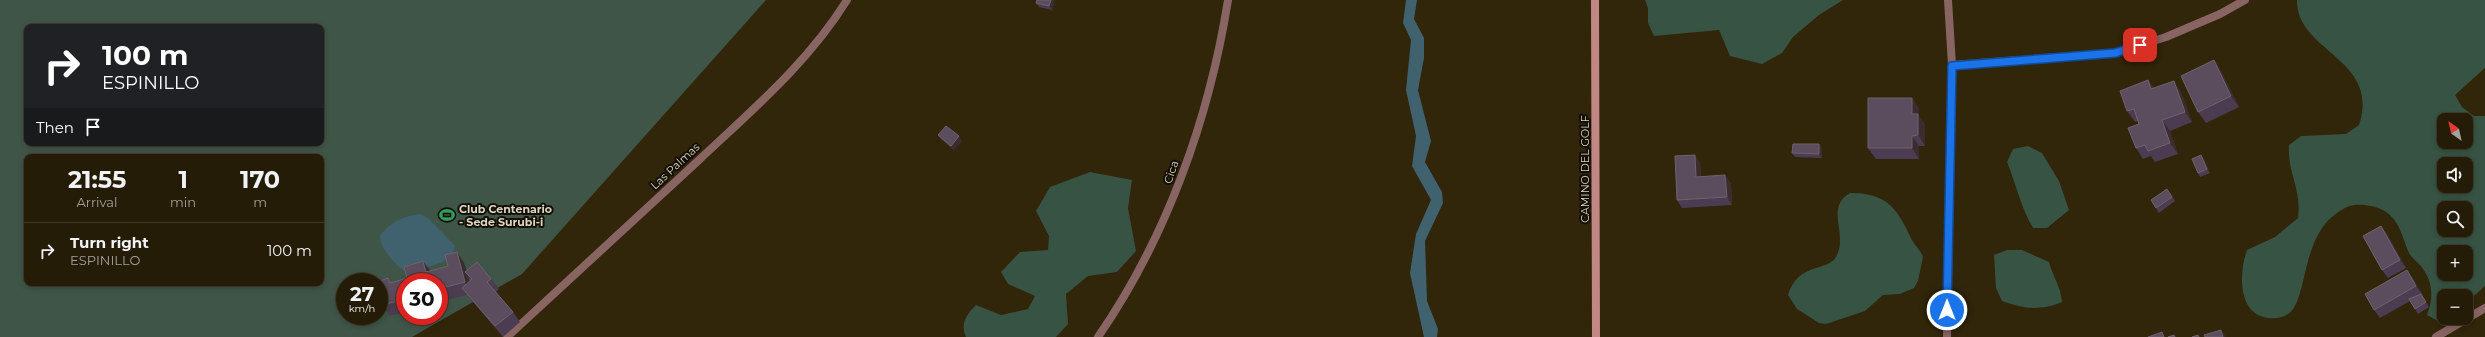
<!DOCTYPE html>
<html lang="en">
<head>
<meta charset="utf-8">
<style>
  body { margin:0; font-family:Montserrat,sans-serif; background:#312916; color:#f1f3f6; height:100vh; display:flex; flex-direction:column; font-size:15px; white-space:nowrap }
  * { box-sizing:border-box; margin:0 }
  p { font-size:13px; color:#a3a19c }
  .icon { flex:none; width:22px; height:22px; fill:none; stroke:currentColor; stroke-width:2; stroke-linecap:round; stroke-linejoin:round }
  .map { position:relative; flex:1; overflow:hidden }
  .panel { position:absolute; left:24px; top:154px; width:300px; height:132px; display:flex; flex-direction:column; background:#251c08; border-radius:8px; box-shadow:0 2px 6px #0003,0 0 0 1px #423a29 }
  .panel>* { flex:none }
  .hud { position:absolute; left:24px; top:24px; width:300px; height:122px; border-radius:8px; box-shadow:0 2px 6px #0003,0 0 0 1px #423a29; background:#202124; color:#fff; overflow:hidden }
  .needle { width:26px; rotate:326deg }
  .buttons { position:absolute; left:2437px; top:113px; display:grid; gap:8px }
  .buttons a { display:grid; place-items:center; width:36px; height:36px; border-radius:8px; background:#251c08; box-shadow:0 2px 6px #0003,0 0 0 1px #423a29; font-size:20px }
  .speed { position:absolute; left:336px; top:273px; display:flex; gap:8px; font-size:20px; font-weight:700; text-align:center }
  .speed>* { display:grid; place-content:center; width:52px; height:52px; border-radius:50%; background:#251c08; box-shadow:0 2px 6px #0003,0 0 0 1px #423a29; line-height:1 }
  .speed small { font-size:10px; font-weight:400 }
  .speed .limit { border:6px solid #d22; background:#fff; color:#111 }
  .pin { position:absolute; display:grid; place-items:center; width:34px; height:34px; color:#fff; margin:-17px; border-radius:8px; box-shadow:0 2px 6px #0006 }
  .me { position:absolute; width:44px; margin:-22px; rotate:0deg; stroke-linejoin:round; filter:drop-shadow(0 0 3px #0008) }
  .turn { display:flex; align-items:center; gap:14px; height:84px; padding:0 12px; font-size:18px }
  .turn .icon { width:52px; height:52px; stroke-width:2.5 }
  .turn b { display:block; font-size:28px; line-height:34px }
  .then { display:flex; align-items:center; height:38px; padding:0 12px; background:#0003; gap:8px; font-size:15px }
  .eta { display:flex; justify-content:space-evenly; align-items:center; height:68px; text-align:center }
  .eta b { font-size:24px; font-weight:700; line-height:28px }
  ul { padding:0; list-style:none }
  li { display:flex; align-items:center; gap:12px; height:56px; padding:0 12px; border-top:1px solid #423a29 }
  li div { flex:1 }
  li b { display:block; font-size:15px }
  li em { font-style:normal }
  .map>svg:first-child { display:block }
  .green { fill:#3f5548; fill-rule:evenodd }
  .forest { fill:#365343; fill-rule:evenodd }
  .water { fill:#40616e }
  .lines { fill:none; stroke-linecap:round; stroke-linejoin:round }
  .street { stroke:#886463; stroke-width:8 }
  .secondary { stroke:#c08785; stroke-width:8 }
  .wall { fill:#4c3c51; fill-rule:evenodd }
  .shaded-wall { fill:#3b2c2f }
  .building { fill:#5b4d5d; stroke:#6f626e }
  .route-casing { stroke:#114b97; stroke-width:10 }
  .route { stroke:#1a73e8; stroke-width:7 }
  .labels { text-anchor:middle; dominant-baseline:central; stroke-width:4; stroke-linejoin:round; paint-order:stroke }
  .street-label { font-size:11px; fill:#dbd4c5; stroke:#140f05 }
  .poi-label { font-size:11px; font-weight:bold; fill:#dbd4c5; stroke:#140f05; text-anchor:start }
</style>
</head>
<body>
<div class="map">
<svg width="2485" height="337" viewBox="0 0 2485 337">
  <rect width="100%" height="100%" fill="#31250a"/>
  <!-- green -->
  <path class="green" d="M0,0H766L522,274L412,337H0ZM27,27H321V143H27ZM27,157H321V283H27ZM345,282H379V316H345ZM405,282H439V316H405Z"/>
  <!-- forest -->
  <g class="forest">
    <path d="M1645,0H1843L1819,15L1793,37L1782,53L1762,64L1730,56L1719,30L1654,36L1648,23V8Z"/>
    <path d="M2297,0H2485V68L2455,95L2462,107L2474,116H2485V286L2466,303V296H2444V318H2447L2438,321L2427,315C2434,296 2433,281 2420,265C2416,261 2410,256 2408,251C2399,226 2395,208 2364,205C2352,204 2347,206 2337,213C2300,238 2308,302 2288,314C2282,318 2275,319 2268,318C2237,314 2239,272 2247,250L2275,237L2298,218C2302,189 2287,173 2289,145L2301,136L2346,134L2359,125C2381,58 2296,52 2297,0ZM2444,120H2466V142H2444ZM2444,164H2466V186H2444ZM2444,208H2466V230H2444ZM2444,252H2466V274H2444Z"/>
    <path d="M2028,146L2042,153L2059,181L2069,210L2047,228H2033C2021,208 2016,184 2007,162L2013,149Z"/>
    <path d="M1090,172L1132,180L1128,208L1136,251L1117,272L1088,276L1066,294L1068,324L1056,337H966C960,324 966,315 976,305L1001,315L1028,309L1035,296L1008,284L1001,272L1020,252L1048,250L1049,236L1036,211L1050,187Z"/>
    <path d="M1850,193C1885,193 1896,206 1910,236C1913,244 1920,249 1923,257L1918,281L1914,288L1900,294L1883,295L1865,311L1826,324L1819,323L1797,309L1788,295C1798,262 1827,272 1836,257C1849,234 1824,208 1850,193Z"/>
    <path d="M2007,250H2022L2049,262C2053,277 2061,287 2062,302C2040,311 2024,309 2002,301L1996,288L1994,255Z"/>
  </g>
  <!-- water -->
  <g class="water">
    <path d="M1406,0H1417L1414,19L1424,38V58L1418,90L1431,141L1425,162L1442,192L1443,203L1425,241L1427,301L1438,329L1437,337H1424L1410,273L1416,234L1431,200L1412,166L1416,136L1406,90L1411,40L1403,23Z"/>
    <path d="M421,214L429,219L455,246C450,263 438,264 422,268C419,269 413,272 410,272C398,271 379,247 380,236C390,222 403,216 421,214Z"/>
  </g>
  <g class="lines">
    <!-- street -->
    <g class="street">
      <path d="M1952,65L2115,53L2166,37L2220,14L2245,0"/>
      <path d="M507,337C571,278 635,219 699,160C751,111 809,62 847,0"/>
      <path d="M1098,337C1167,237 1209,119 1228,0"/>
      <path d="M1947,337L1952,65L1948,0"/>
      <path d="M2436,337L2485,308"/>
    </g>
    <!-- secondary -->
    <path class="secondary" d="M1595,0L1596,337"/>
  </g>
  <!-- wall -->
  <g class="wall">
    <path d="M1037,0H1055L1052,10L1039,7L1036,3Z"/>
    <path d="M2221,71L2239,107L2206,123L2198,112Z"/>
    <path d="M2148,80L2154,88L2181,92L2192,122L2170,131L2178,154L2155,162L2151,156L2143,159L2136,148L2139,124L2138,121L2135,122L2127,111Z"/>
    <path d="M1912,98L1919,109V116L1925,125V146H1919V159H1876L1868,148Z"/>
    <path d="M938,135L959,136L962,141L954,150L941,139Z"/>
    <path d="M1819,144L1822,149V158L1795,157L1792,153Z"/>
    <path d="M1695,155L1700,163L1701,177L1731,183L1732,205L1682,208L1677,200Z"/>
    <path d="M2204,160L2210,173L2200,177L2198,173Z"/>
    <path d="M2170,193L2175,201L2159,213L2156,208Z"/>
    <path d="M2381,226L2387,234L2406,268L2388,278L2382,270Z"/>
    <path d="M457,252L464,263L467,271L491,279L499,289L496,292L513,312L520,322L503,337L467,295L439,302V282H405V312L390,316L383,305L388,278L391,283L407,278L423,261L430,271L448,266ZM468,276L471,280L469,281Z"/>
    <path d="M2412,277L2422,294L2421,295L2429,307L2418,314L2410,301L2380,318L2374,310Z"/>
  </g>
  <!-- shaded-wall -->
  <g class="shaded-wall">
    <path d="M1051,0H1055L1052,10L1049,6Z"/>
    <path d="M2214,60L2221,71L2239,107L2231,96Z"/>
    <path d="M2148,80L2156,91L2151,89Z"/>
    <path d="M2174,81L2181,92L2192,122L2185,112Z"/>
    <path d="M1912,98L1919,109V116L1925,125V146L1918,135L1912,114Z"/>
    <path d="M2162,120L2170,131L2178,154L2170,143Z"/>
    <path d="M959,136L962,141L954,150L951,146Z"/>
    <path d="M1912,136L1919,146V159L1912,148Z"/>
    <path d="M1819,144L1822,149V158L1819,154Z"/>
    <path d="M1695,155L1700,163L1701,185L1696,177Z"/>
    <path d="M2201,155L2204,160L2210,173L2207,169Z"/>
    <path d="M1725,175L1731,183L1732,205L1727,197Z"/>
    <path d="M2381,226L2387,234L2406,268L2400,260Z"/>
    <path d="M457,252L464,263L468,275L465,272L468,276L473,293L465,282Z"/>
    <path d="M423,261L431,272H426Z"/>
    <path d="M2407,270L2412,277L2422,294L2416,286Z"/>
    <path d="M2221,330L2226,337H2223Z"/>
  </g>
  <!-- building -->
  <g class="building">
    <path d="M1037,0H1051L1049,6L1036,3Z"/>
    <path d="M2214,60L2231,96L2198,112L2181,76Z"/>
    <path d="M2148,80L2151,89L2174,81L2185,112L2162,120L2170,143L2148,151L2145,145L2136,148L2128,128L2139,124L2134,109L2127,111L2120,91Z"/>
    <path d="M1868,98H1912V114H1918V135L1912,136V148H1868Z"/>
    <path d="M946,126L959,136L951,146L938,135Z"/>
    <path d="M1793,144H1819V154L1792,153Z"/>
    <path d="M1695,155L1696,177L1725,175L1727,197L1677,200L1675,156Z"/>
    <path d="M2201,155L2207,169L2198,173L2192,159Z"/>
    <path d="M2167,189L2172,197L2156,208L2151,200Z"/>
    <path d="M2381,226L2400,260L2382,270L2363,236Z"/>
    <path d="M457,252L465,282L439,289V282H405V299L383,305L379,290V282H377L388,278L390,283L407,278L404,267L423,261L426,272L448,266L445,255Z"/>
    <path d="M477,262L491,279L487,282L513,312L495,326L462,288L472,279L465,272Z"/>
    <path d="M2407,270L2416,286L2374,310L2365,294Z"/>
    <path d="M2421,294L2426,302L2415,309L2409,299Z"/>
    <path d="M2221,330L2223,337H2205L2204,335Z"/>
    <path d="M2162,332L2164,337H2148Z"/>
    <path d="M2174,335L2175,337H2168Z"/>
    <path d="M2198,335L2199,337H2192Z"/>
  </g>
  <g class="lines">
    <defs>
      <path id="route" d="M1947,310L1952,66L2115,53L2140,45"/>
    </defs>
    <!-- route casing -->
    <use href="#route" class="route-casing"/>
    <!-- route -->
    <use href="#route" class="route"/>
  </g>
  <!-- icons -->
  <defs>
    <symbol id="stadium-bare" viewBox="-9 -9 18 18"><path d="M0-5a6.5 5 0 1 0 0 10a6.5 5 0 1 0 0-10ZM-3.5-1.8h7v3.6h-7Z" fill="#2e9e5b" stroke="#140f05" stroke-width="2.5" paint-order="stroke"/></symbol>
  </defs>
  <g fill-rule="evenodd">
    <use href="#stadium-bare" x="436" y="204" width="22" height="22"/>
  </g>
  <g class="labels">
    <!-- street labels -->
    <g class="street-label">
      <text transform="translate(675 166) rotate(-43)">Las Palmas</text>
      <text transform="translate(1585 169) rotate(-90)">CAMINO DEL GOLF</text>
      <text transform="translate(1171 172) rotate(-71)">Cica</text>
    </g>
    <!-- poi labels -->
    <g class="poi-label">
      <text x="459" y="209">Club Centenario<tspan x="459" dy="13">- Sede Surubi-i</tspan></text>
    </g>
  </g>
</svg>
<div class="buttons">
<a><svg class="needle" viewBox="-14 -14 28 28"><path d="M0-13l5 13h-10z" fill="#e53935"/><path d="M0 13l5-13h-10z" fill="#a3a19c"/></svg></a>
<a><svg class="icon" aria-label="sound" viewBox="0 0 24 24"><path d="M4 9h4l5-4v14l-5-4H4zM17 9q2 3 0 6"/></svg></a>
<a><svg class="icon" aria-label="search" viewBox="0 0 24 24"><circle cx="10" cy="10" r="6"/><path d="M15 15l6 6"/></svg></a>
<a>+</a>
<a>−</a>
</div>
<div class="speed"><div>27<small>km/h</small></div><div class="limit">30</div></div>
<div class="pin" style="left:2140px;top:45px;background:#d93025"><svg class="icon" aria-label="arrive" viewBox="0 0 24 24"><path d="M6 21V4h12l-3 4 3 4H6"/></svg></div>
<svg class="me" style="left:1947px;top:310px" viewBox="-20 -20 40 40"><circle r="17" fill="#1a73e8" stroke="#fff" stroke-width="3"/><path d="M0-11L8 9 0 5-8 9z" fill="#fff"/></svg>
<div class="hud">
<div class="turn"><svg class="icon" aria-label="right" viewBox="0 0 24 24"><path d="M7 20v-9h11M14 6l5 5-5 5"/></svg><div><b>100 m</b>ESPINILLO</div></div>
<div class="then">Then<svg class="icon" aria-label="arrive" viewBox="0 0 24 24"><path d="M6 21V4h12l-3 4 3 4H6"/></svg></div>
</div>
<section class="panel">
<div class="eta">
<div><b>21:55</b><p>Arrival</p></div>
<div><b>1</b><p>min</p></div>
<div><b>170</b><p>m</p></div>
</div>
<ul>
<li><svg class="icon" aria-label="right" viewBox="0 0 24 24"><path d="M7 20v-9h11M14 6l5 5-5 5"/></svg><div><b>Turn right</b><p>ESPINILLO</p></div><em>100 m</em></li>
</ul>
</section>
</div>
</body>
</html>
